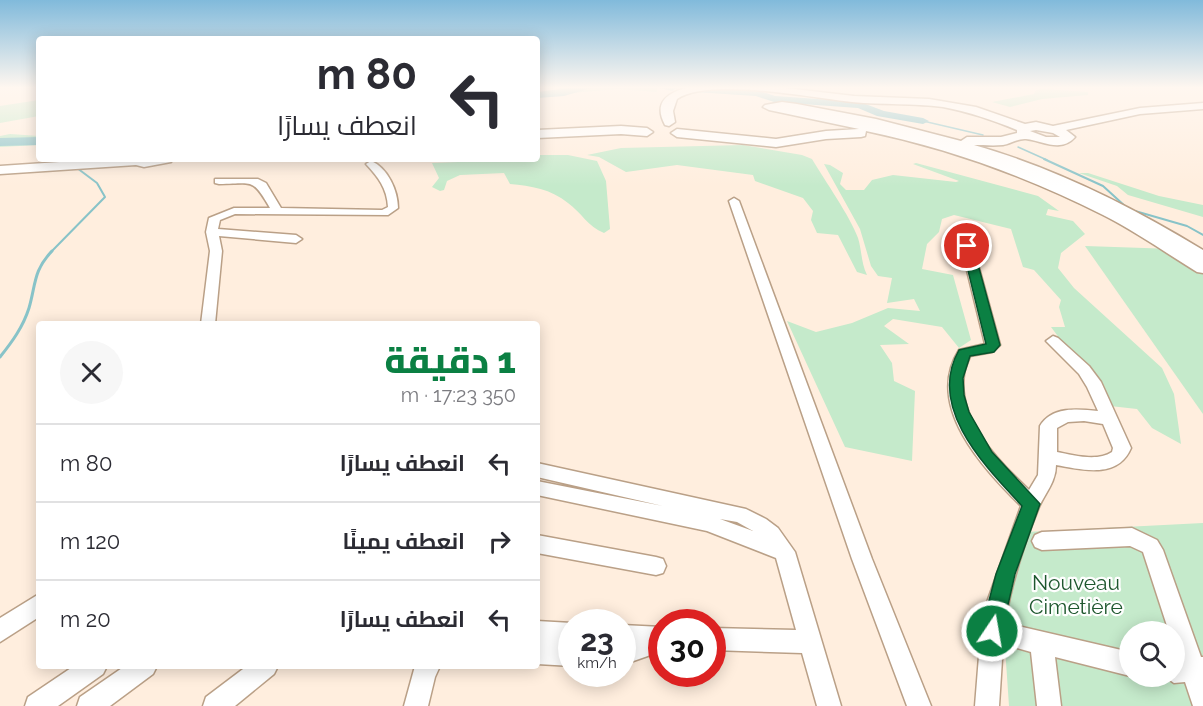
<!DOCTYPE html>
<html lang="ar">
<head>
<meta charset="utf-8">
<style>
  body { margin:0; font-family:Raleway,Cairo,sans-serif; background:#f7f7f7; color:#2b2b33; direction:rtl; height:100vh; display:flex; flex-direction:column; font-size:22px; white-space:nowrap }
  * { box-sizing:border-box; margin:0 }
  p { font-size:20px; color:#7c7c81 }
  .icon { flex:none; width:33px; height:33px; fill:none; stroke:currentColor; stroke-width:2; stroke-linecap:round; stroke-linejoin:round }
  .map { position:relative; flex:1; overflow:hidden; direction:ltr }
  .sheet { position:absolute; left:36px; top:321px; width:504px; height:348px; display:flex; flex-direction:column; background:#fff; border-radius:6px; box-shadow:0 3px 15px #0003; direction:rtl }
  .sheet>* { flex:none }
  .guide { position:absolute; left:36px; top:36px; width:504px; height:126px; border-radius:6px; box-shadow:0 3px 15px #0003; direction:rtl; background:#fff; color:#2b2b33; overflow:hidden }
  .buttons { position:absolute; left:1119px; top:621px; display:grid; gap:12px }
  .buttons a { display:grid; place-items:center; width:66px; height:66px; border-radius:50%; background:#fff; box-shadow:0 3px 15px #0003; font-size:30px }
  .speed { position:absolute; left:558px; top:609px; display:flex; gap:12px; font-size:30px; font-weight:700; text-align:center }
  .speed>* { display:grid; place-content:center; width:78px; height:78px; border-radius:50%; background:#fff; box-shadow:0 3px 15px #0003; line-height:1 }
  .speed small { font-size:15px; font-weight:400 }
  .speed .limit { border:9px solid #d22; background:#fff; color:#111 }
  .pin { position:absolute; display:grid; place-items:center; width:51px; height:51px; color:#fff; margin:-26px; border:3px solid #fff; border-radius:50%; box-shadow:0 2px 6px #0007 }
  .me { position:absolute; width:66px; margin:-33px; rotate:12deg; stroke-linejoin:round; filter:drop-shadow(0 0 4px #0008) }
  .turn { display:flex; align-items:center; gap:21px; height:126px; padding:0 24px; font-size:27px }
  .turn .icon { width:78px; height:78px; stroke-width:2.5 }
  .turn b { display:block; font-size:42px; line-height:51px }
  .round { display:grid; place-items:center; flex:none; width:63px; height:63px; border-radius:32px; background:#f7f7f7 }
  .headline { display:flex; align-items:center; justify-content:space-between; height:102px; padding:0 24px }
  h1 { font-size:36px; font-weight:800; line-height:45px; color:#0b8043 }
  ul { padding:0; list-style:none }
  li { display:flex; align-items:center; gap:18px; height:78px; padding:0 24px; border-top:2px solid #e1e1e2 }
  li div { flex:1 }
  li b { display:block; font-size:22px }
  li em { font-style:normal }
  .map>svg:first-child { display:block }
  .green { fill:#c5eacb; fill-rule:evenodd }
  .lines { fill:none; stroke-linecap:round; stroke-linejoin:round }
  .stream-far2 { stroke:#88c3c8; stroke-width:1.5 }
  .stream-far1 { stroke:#88c3c8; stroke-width:2 }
  .stream { stroke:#88c3c8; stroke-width:3 }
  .river { fill:#88c3c8; fill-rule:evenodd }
  .minor-casing { stroke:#baa087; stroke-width:3 }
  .highway-casing { stroke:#baa087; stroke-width:3 }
  .minor { fill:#fff; fill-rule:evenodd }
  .highway { fill:#fff; fill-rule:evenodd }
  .route { fill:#0b8043; stroke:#07532c; stroke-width:1.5 }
  .labels { text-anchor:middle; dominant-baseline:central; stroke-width:4.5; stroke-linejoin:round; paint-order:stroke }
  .near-park-label { font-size:21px; fill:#1e572e; stroke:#fefefe }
</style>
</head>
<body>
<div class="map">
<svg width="1203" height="706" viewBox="0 0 1203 706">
  <rect width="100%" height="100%" fill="#ffeede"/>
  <!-- green -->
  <g class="green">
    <path d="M559,87H657V92L618,89L537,96V93L553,92L559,89Z"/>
    <path d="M1044,89L1088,92V95L1042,99L1010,107L992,102L1034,94L1036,90Z"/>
    <path d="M39,100V116L0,123V106Z"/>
    <path d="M10,134L39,136V145L0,147V136Z"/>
    <path d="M743,145L802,155L812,159C825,181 850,216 858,238C862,251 861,263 867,275L857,272L838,235L817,233L811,220L813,211L803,198L755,181L753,175L677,165L626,172L599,157L587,155L621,148Z"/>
    <path d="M537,155H568L597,161L606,181L610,229L604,233C588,227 581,212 568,203C551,189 531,186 510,184L504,173L460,175L447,181L444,190L440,191L432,187L439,178L432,163L537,159Z"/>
    <path d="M916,163L1038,196L1059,211L1048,209L1046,215L1073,221L1085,234L1061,253L1058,268L1074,288L1162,368L1174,394L1181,444L1152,428L1137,409L1110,406L1051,327H1065L1059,307L1061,300L1034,270L1023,267L1011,229L954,215L942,219L939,232L927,244L922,269L953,275L971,340L959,348L942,327L893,319L884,326L909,344L880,345L892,363L894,381L915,391L912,461L845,447L787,321L816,332L852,323L888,308L920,311L914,299L887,303L892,278L878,276L871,266L860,229L824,164L830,165L843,173L840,184L846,190H864L872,180L893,175L956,182L959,181L913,164Z"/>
    <path d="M1079,173H1088L1159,196L1203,205V217L1128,195L1117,186Z"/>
    <path d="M1085,246L1203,250V414Z"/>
    <path d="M1203,523V706H1009L1003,618L1026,532ZM1130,632H1174V676H1130Z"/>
  </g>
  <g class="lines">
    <!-- stream-far2 -->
    <g class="stream-far2">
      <path d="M923,121L983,135"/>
      <path d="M1018,147L1047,160"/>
    </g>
    <!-- stream-far1 -->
    <g class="stream-far1">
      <path d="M1044,159L1103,186L1126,207"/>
      <path d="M1135,211L1187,226L1203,235"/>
      <path d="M50,253L105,197L97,183L77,168"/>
    </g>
    <!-- stream -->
    <path class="stream" d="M0,357C12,342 23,327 29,308C36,284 33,271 52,251"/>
    <!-- river -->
    <g class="river">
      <path d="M578,87H595L564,96L537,98V92Z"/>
      <path d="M656,87H676L677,88L672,91Z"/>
      <path d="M698,87L757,90L775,96L860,102L884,111L923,118L929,121L923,124L877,116L858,108L774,102L756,96L694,92L693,90Z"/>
      <path d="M39,137V145L0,146V138Z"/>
    </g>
    <defs>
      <g id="minor">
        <path d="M371,161C388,168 398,191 398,208L388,215L235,214L220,220L218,229L296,235L302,239L296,243L219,236L222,251L215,324H201L210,251L206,232L209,218L234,208H270C252,177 253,184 219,184L215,183V179H258L266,183L281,208L382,210L388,207C387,188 378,177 366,164Z"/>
        <path d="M734,198L739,201L872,559L931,706H907L852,559L729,201Z"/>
        <path d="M967,242L973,246L1000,345L992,352L970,356C968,362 965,368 964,374C957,420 999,462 1029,490L1038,475L1040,426C1052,406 1078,409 1098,411L1087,387L1079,374L1046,341L1053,336L1058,338L1089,366L1101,382L1131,448C1118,479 1083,470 1056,465C1056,482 1045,493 1039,507C1024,544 1011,584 1005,623L1130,652V676L1055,657L1061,706H1037L1031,652L1003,644L999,706H975L981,631L985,608L1021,506C983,468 924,406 959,350L985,344L961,246ZM1084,421L1103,424L1113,448L1112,452C1097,462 1073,455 1057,452V428L1068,422Z"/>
        <path d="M537,463L746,509L766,519L778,528L795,552L841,706H817L802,653L712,650V628L796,630L776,558L707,531L537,495V481L663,506L537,477ZM720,519L737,522L753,531Z"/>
        <path d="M1132,528L1157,540L1163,550L1201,657H1203V706H1193L1185,682L1174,683L1164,676H1174V659H1178L1174,649V632H1169L1143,552L1130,546L1042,550L1035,547L1032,541L1035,535L1042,532Z"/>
        <path d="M537,535L656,557L663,559L666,566L663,573L656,575L537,553Z"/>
        <path d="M39,594V617L0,642V618Z"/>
        <path d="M537,621L572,623V666L537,664Z"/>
        <path d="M622,625L662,627V651L622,665Z"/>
        <path d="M74,666H107L103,674L58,706H25L28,697Z"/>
        <path d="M125,666H157L153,674L110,706H77L80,697Z"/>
        <path d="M247,666H278L274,674L235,706H203L206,697Z"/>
        <path d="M415,666H440L435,677L428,706H404Z"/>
      </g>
      <g id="highway">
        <path d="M689,87H777L854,96L929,99L976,107L1025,124L1036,122L1053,126L1140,108L1203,103V109L1140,114L1066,130L1075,137C1061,153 1043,141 1026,139C1019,138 1010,144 1003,145C993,146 983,145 974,145C1055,168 1131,206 1203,250V273L1197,272C1166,253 1135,231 1103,215C1028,177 948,148 866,131L865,136L861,137L826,139L776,147L677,137L671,133L677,129L776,139L826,131L859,129L769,110L763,107L765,105L782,102L797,104L876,119L961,141L967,137H1001L1017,133V130C993,120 969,112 943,107C913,103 883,105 852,102C812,98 710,77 677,99L673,111L675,122L669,126L665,125C652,101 670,92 689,87ZM1036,130L1053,133L1060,137H1046L1030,131Z"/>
        <path d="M621,126L647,128L653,132L647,136L621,134L537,138V130Z"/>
        <path d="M104,159H173L171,162L144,167L136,165L0,174V166Z"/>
      </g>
    </defs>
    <!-- minor casing -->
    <use href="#minor" class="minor-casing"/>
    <!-- highway casing -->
    <use href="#highway" class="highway-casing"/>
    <!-- minor -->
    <use href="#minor" class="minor"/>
    <!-- highway -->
    <use href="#highway" class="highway"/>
  </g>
  <!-- sky -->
  <linearGradient id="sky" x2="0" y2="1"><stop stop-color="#81badb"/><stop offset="0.47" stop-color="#fff7f0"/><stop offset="1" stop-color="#fff7f0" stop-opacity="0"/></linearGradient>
  <rect width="1203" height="186" fill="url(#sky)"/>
  <!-- route -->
  <path class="route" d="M967,243L973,246L1000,345L994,352L970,356L963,378L964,395L969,412L992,452L1040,504L1015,574L1002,631L999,638L992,641L984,638L981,631L996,574L1022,506C986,467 926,408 959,350L986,344L962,246Z"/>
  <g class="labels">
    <!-- near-park labels -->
    <g class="near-park-label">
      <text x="1076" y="582">Nouveau<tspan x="1076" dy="24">Cimetière</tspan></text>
    </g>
  </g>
</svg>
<div class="buttons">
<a><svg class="icon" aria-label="search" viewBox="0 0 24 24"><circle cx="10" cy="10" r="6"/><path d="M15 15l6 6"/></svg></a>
</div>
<div class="speed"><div>23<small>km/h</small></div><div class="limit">30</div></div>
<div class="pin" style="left:967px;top:246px;background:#d93025"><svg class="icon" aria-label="arrive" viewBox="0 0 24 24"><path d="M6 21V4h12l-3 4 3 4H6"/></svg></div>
<svg class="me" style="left:992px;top:631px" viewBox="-20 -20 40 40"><circle r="17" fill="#0b8043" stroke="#fff" stroke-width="3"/><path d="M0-11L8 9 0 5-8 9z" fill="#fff"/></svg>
<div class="guide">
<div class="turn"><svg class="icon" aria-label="left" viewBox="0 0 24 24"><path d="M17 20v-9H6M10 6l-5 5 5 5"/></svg><div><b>80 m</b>انعطف يسارًا</div></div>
</div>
<section class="sheet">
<div class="headline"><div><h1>1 دقيقة</h1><p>350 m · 17:23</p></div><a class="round"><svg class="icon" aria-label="close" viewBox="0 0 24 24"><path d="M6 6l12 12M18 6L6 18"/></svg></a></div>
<ul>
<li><svg class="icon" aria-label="left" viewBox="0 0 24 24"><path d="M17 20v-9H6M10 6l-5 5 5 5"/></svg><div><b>انعطف يسارًا</b></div><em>80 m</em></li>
<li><svg class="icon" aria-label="right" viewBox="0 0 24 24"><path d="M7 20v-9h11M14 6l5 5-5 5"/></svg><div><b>انعطف يمينًا</b></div><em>120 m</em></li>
<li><svg class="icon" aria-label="left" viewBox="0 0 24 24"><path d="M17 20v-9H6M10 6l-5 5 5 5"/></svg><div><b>انعطف يسارًا</b></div><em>20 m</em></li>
</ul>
</section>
</div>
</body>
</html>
